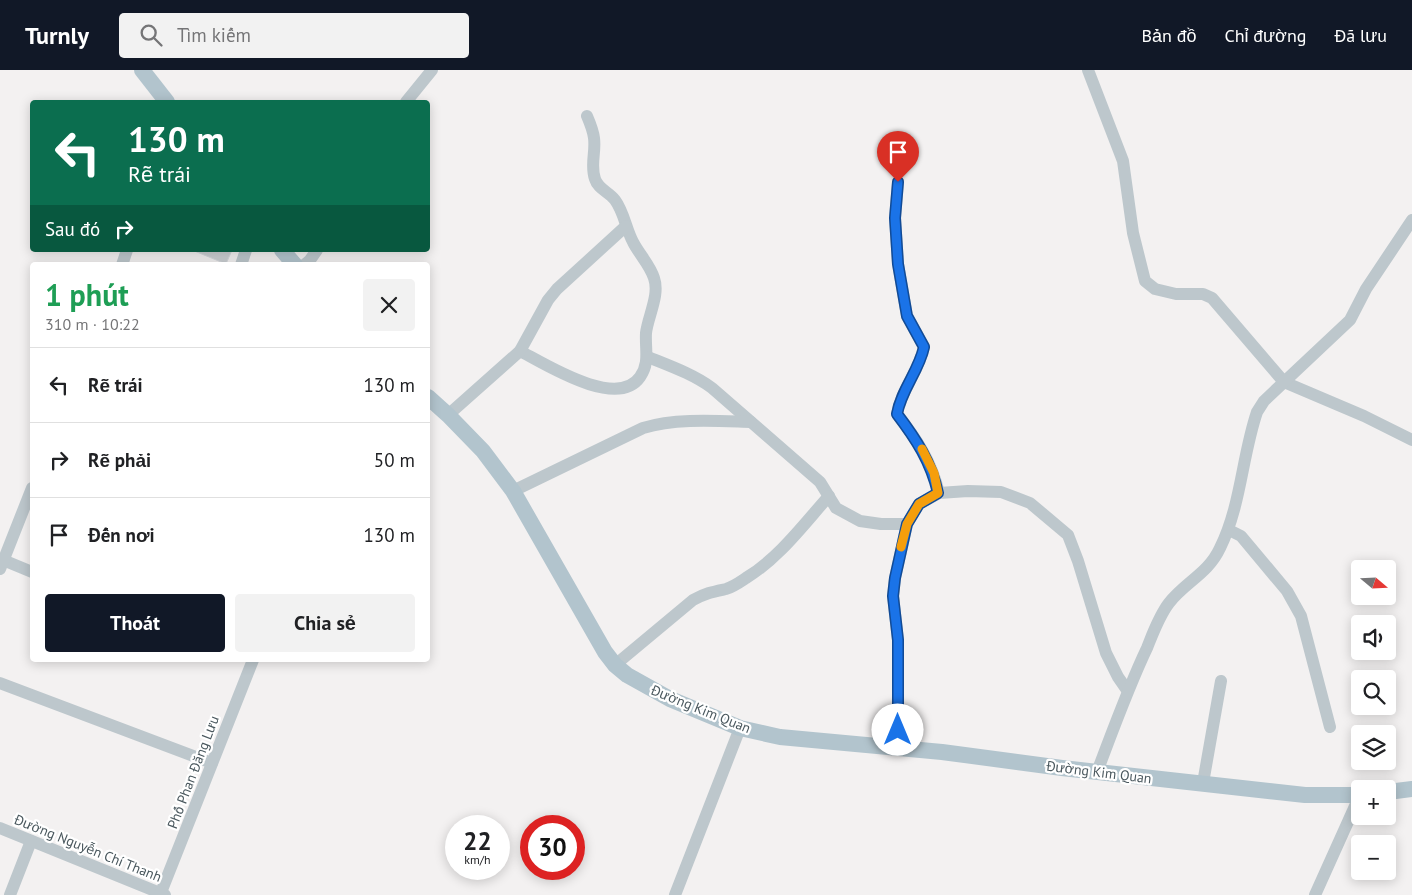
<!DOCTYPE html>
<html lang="vi">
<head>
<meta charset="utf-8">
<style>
  body { margin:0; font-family:"PT Sans",sans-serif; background:#f2f2f2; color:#202124; height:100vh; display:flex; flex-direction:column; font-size:19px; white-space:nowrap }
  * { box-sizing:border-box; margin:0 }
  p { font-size:16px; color:#757577 }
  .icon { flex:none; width:28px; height:28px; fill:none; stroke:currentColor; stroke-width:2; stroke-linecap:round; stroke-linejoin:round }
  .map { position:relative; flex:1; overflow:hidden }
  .drawer { position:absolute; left:30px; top:192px; width:400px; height:400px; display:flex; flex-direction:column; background:#fff; border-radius:5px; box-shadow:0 2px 12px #0003 }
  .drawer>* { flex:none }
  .guide { position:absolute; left:30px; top:30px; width:400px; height:152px; border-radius:5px; box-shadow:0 2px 12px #0003; background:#0b6e4f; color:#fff; overflow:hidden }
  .needle { width:32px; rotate:109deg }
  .buttons { position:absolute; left:1351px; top:490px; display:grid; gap:10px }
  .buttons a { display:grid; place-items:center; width:45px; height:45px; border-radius:5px; background:#fff; box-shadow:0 2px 12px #0003; font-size:25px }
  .speed { position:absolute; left:445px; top:745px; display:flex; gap:10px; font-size:25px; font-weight:700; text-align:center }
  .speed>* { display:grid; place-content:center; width:65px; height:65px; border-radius:50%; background:#fff; box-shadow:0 2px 12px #0003; line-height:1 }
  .speed small { font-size:12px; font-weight:400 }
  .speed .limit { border:8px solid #d22; background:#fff; color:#111 }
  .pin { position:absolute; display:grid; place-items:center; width:42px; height:42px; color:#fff; margin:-51px -21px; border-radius:50% 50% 50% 0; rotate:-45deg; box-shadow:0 0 5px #0007 }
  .pin .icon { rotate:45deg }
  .me { position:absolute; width:55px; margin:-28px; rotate:0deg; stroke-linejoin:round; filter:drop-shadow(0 0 4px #0008) }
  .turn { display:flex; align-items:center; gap:18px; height:105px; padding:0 15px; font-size:22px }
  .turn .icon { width:65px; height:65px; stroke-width:2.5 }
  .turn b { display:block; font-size:35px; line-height:42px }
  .then { display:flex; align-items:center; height:48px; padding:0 15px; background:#0003; gap:10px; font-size:19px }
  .round { display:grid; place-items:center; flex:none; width:52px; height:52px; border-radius:5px; background:#f2f2f2 }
  .overview { display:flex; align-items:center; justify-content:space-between; height:85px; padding:0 15px }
  h1 { font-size:30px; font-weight:800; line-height:38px; color:#1e9e55 }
  .button { display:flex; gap:10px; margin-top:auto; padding:10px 15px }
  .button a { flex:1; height:58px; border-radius:5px; background:#111827; color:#fff; font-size:20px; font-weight:800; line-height:58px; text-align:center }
  .button a+a { background:#f2f2f2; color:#202124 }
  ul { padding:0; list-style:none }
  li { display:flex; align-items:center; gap:15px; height:75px; padding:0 15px; border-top:1px solid #e0e0e0 }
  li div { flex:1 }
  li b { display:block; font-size:19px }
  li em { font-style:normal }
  header { display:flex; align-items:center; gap:30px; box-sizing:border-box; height:70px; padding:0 25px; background:#111827; color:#fff }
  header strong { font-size:24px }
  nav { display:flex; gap:28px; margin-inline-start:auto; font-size:18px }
  .search { width:350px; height:45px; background:#f2f2f2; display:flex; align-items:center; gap:12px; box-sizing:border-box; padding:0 18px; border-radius:5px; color:#757577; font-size:19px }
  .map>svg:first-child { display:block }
  .building { fill:#cbcfd2; stroke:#d5d8dc }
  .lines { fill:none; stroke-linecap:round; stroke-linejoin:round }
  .minor { stroke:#bdc7cc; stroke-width:12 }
  .major { stroke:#b2c4cd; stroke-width:16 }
  .route-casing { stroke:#114b97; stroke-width:12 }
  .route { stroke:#1a73e8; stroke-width:9 }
  .slow { stroke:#f59e0b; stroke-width:9 }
  .labels { text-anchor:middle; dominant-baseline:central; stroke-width:4.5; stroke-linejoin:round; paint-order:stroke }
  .street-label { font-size:14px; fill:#49575d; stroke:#fff }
</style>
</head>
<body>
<header>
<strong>Turnly</strong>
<div class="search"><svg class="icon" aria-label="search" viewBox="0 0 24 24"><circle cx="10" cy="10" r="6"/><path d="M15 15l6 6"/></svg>Tìm kiếm</div>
<nav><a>Bản đồ</a><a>Chỉ đường</a><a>Đã lưu</a></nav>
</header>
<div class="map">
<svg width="1412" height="825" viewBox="0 0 1412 825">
  <rect width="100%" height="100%" fill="#f3f1f1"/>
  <!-- building -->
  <path class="building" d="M192,180H232L226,194Z"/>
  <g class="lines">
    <!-- minor -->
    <g class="minor">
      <path d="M1088,0L1123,91L1133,163L1145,211L1155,219L1176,224H1203L1212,228L1284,312L1364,346L1412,370"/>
      <path d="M406,32L432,0"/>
      <path d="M898,112L895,148L898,194L907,246L924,277C919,301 901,320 897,344C917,370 931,390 939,423"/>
      <path d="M122,195L127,180"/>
      <path d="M241,195L246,180"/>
      <path d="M304,195L310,190L317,180"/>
      <path d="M520,281C545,294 617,340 640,307C650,293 645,279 646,263C648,246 660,225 654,208C650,195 639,184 633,172C626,159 624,142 615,130C609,122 598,119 595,109C590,95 596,82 594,68C593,60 590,53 587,46"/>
      <path d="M648,287C670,296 693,304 712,318L820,412L836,438L860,451L881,454H907"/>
      <path d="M448,345L520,281L548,230L557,219L626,156"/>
      <path d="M513,421L643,358C676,348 717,351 751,352"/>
      <path d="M1229,460L1241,466L1287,521L1301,546L1330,657"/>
      <path d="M3,490L32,502"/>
      <path d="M0,499L32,418"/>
      <path d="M615,595L693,530C706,523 712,522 726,519C733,517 740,512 746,508C779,488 804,454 829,426"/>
      <path d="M0,613L212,693"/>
      <path d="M898,678V570L893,526L895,508L907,454L919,434L939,423L968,421L1001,422L1030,433L1068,465L1078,491L1106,583L1118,607L1127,620"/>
      <path d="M1097,702C1113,660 1128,618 1147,578C1153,563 1159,546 1169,533C1185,512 1208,504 1220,478C1241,436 1242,386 1257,342L1264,331L1350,250L1366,219L1412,150"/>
      <path d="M1203,713L1221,611"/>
      <path d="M0,758L165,825"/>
      <path d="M10,825L31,771"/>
      <path d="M160,825L253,590"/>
      <path d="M675,825L740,658"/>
      <path d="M1315,825L1360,725"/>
    </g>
    <!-- major -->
    <g class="major">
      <path d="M142,0L167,32"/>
      <path d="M282,180L295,195"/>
      <path d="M428,327L448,345L483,381L513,421L605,582L615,595L627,605L670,629L740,658L780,667L942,682L1062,698L1305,725H1360"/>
      <path d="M1388,722L1412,719"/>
    </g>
  </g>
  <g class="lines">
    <defs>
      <path id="route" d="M898,660V570L893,526L895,508L907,454L919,434L938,423C931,392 916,369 897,344C901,320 919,301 924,277L907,246L898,194L895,148L898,112"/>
    </defs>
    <!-- route casing -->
    <use href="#route" class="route-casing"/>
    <!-- route -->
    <use href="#route" class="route"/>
    <!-- slow -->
    <path class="slow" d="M901,477L907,454L919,434L938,423L934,403L922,379"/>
  </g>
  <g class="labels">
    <!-- street labels -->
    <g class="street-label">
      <text transform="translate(701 639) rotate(22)">Đường Kim Quan</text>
      <text transform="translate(193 702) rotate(-69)">Phố Phan Đăng Lưu</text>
      <text transform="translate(1099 702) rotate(7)">Đường Kim Quan</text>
      <text transform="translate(88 778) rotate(22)">Đường Nguyễn Chí Thanh</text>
    </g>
  </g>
</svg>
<div class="buttons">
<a><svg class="needle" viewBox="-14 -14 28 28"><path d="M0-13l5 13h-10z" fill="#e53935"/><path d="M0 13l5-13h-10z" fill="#757577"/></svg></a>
<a><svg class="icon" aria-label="sound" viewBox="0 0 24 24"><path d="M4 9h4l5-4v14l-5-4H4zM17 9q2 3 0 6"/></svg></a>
<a><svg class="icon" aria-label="search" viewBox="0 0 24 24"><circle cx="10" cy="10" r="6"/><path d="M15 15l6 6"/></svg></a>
<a><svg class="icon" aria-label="layers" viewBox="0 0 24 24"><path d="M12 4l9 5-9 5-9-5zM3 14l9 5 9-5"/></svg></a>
<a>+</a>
<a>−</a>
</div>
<div class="speed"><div>22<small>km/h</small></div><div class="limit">30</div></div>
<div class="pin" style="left:898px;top:112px;background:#d93025"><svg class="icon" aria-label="arrive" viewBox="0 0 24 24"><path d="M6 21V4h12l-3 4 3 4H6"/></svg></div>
<svg class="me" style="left:898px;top:660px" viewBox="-20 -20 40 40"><circle r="19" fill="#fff"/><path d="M0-13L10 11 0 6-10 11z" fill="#1a73e8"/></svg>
<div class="guide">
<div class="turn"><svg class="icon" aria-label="left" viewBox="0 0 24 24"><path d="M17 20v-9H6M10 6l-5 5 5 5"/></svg><div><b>130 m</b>Rẽ trái</div></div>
<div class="then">Sau đó<svg class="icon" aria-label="right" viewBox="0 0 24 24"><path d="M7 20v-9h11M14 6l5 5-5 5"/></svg></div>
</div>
<section class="drawer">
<div class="overview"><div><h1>1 phút</h1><p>310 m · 10:22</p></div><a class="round"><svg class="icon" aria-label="close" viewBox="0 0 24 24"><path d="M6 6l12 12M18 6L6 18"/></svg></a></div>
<ul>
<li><svg class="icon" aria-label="left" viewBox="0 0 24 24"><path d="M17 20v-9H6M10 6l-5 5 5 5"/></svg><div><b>Rẽ trái</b></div><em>130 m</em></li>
<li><svg class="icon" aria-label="right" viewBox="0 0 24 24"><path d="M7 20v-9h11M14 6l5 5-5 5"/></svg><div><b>Rẽ phải</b></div><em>50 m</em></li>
<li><svg class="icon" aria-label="arrive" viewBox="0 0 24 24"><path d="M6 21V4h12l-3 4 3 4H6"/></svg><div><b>Đến nơi</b></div><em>130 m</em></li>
</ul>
<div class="button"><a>Thoát</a><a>Chia sẻ</a></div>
</section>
</div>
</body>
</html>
